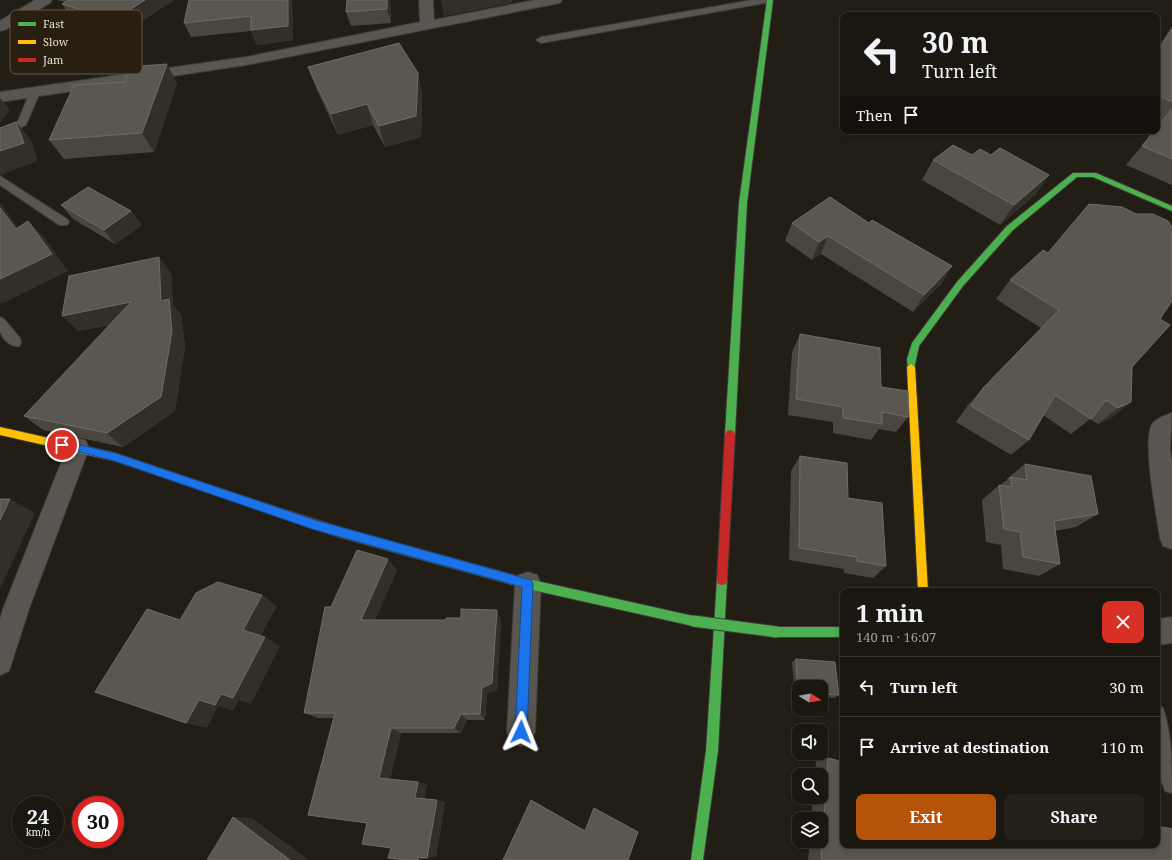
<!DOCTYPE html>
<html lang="en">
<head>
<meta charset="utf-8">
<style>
  body { margin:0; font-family:"Noto Serif",serif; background:#231f19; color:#f1f3f6; height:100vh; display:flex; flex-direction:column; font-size:15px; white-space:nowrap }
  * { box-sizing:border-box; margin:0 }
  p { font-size:13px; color:#9f9f9f }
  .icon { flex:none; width:22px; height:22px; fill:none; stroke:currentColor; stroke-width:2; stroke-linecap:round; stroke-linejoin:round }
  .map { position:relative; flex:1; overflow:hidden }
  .panel { position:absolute; left:840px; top:588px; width:320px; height:260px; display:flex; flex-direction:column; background:#1a1610; border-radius:8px; box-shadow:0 2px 6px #0003,0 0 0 1px #383530 }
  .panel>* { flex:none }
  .banner { position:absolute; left:840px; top:12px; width:320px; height:122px; border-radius:8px; box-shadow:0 2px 6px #0003,0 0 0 1px #383530; background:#1a1610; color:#f1f3f6; overflow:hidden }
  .needle { width:26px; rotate:101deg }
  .fabs { position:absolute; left:792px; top:680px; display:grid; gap:8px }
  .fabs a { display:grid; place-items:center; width:36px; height:36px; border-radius:8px; background:#1a1610; box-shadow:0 2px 6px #0003,0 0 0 1px #383530; font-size:20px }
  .speed { position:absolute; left:12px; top:796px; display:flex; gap:8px; font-size:20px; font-weight:700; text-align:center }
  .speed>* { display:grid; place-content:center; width:52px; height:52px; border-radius:50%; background:#1a1610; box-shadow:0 2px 6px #0003,0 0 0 1px #383530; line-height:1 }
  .speed small { font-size:10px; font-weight:400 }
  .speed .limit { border:6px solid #d22; background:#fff; color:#111 }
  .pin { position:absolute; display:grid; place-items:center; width:34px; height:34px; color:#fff; margin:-17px; border:2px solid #fff; border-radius:50%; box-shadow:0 1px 4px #0007 }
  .me { position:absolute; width:44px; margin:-22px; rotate:2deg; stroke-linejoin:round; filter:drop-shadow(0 0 3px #0008) }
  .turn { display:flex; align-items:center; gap:14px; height:84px; padding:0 16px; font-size:18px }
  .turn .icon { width:52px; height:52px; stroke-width:2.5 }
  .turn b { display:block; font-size:28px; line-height:34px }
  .then { display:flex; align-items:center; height:38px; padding:0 16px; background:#0003; gap:8px; font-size:15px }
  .round { display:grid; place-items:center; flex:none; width:42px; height:42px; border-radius:8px; background:#231f19 }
  .overview { display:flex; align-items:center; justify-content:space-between; height:68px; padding:0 16px }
  h1 { font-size:24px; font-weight:700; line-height:30px }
  .button { display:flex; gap:8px; margin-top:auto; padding:8px 16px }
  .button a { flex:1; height:46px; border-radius:8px; background:#b45309; color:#fff; font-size:16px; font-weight:700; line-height:46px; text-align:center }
  .button a+a { background:#231f19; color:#f1f3f6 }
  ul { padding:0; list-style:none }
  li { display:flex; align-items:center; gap:12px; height:60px; padding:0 16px; border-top:1px solid #383530 }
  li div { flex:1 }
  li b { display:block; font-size:15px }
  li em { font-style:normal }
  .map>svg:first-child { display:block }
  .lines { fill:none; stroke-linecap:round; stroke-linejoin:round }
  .lane-casing { stroke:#3f3b35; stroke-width:2 }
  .street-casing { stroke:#3f3b35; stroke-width:2 }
  .fast-casing { stroke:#3f3b35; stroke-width:2 }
  .slow-casing { stroke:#3f3b35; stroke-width:2 }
  .jam-casing { stroke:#3f3b35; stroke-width:2 }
  .lane { fill:#595550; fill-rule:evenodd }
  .street { fill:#595550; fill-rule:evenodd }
  .fast { fill:#4caf50; fill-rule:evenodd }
  .slow { fill:#ffc107; fill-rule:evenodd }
  .jam { fill:#c62828; fill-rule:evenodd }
  .fast-bridge-casing { stroke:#3f3b35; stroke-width:13; stroke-linecap:butt }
  .fast-bridge { stroke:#4caf50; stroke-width:11 }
  .wall { fill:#4a463f }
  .shaded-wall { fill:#332f28 }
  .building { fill:#5a5650; stroke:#706c65 }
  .route { fill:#1a73e8; stroke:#114b97 }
  .key { fill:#281f10; stroke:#61594b; stroke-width:1 }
  .key-label { font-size:11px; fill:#e5dfd6 }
</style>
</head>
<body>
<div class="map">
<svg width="1172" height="860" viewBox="0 0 1172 860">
  <rect width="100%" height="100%" fill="#221e16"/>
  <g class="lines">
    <defs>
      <g id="lane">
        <path d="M752,0H770L766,3L541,43L536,40L541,37Z"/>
        <path d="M35,89L40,92L26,125L0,138V131L18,121L30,92Z"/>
        <path d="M0,176L67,219L69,222L67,225H59L0,185Z"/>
        <path d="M0,317L4,319L20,338L21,342L20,346C11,348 2,339 0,331C0,327 0,321 0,317Z"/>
        <path d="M1157,705L1163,708C1172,735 1172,765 1172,793L1165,791C1154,764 1157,734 1157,705Z"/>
      </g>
      <g id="street">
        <path d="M35,0H52L50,3L5,30L0,31V21Z"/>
        <path d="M419,0H433L434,20L535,0H562L560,3L555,4L246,65L0,102V92L246,57L420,22Z"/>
        <path d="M1172,413L1170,449L1172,461V549L1163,546L1160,538C1157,517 1141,437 1153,423C1157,418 1166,415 1172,413Z"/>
        <path d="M78,438L86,441L89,448L29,609L9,671L0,675V619L3,609L67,448L70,441Z"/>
        <path d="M528,572L537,575L541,584L535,732L531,742L521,746L511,742L507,732L515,584L519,575Z"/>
        <path d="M1172,617V643L1157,645V619Z"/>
      </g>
      <g id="fast">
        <path d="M767,0H773L747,203L735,434L733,437L730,438L727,437L725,434L739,203Z"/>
        <path d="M1073,173H1096L1172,206V211L1093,177H1077L1013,230L963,286L919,346L914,369H908L907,359L912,343L957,282L1007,226Z"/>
        <path d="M339,527L528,579L693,616L697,617L698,621L697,625L693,626L528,589L339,537L336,535L334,532L336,529Z"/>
        <path d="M722,575L726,576L727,580L718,751L703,860H691L706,751L717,580L718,576Z"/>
        <path d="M777,627H843V637H777L773,636L772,632L773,628Z"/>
      </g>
      <g id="slow">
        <path d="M911,364L915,367L928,591H918L907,367Z"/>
        <path d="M0,427L115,453L248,498L251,499L253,502L251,505L248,506L115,461L0,435Z"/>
      </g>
      <g id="jam">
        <path d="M730,430L733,431L735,434L727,580L726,584L722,585L718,584L717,580L725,434L727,431Z"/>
        <path d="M248,498L339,527L342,529L344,532L342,535L339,537L248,506L245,505L243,502L245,499Z"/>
      </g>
    </defs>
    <!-- lane casing -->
    <use href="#lane" class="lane-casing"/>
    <!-- street casing -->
    <use href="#street" class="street-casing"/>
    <!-- fast casing -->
    <use href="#fast" class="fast-casing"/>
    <!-- slow casing -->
    <use href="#slow" class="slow-casing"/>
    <!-- jam casing -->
    <use href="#jam" class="jam-casing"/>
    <!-- lane -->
    <use href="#lane" class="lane"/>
    <!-- street -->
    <use href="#street" class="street"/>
    <!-- fast -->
    <use href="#fast" class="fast"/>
    <!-- slow -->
    <use href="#slow" class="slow"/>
    <!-- jam -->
    <use href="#jam" class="jam"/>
    <defs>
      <path id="fast-bridge" d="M693,621L777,632"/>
    </defs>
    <!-- fast-bridge casing -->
    <use href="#fast-bridge" class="fast-bridge-casing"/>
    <!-- fast-bridge -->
    <use href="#fast-bridge" class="fast-bridge"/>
  </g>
  <!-- wall -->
  <g class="wall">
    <path d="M57,0H174L122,34L72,18L62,4L65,2Z"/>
    <path d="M292,0L293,40L257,45L251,31L191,37L184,23Z"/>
    <path d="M347,0H390L391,23L351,26L346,12Z"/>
    <path d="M1172,26V185L1126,165L1161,123L1157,121V49Z"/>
    <path d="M308,67L418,73L422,94L421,137L385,147L373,125L338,135L316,88Z"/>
    <path d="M177,83L154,152L64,159L49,140Z"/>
    <path d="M972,155L1049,175L1035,195L1000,225L922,180L933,160Z"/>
    <path d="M61,205L131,211L142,225L115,244L73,219Z"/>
    <path d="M792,223H869L952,266L941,284L913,312L821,254L812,260L785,241Z"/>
    <path d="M171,273L173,305L181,315L185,346L175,411L123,447L43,430L24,416L110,325L78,331Z"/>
    <path d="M1010,280L1160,319L1132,367L1131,402L1110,419L1098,424L1090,419L1071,434L1043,415L1029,440L1011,455L956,422L968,405L983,388L1041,328L996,299Z"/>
    <path d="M800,334L881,387L908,417L896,432L879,429L871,440L833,433V422L788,415L792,352Z"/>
    <path d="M800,456L848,498L886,566L873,578L844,573V569L789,560L791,471Z"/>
    <path d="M1025,464L1098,514L1076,527L1055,531L1060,564L1039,576L1003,569L1001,545L986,542L982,500L999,485H1000L1007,480V479Z"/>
    <path d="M397,570L375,620H501L497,690L487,694L485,720H467L461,733H401L390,779L427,784L424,799L445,802L436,856L427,858L426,859L391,848L367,823L333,718H318L304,713L331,607Z"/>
    <path d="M796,659L839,695L834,698L821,697V687H799V695L795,694L792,662Z"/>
    <path d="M828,758L843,845L1172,860H808L810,841H821V819H811L813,797H821V775H815L816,761Z"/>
  </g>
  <!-- shaded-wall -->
  <g class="shaded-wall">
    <path d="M145,0H174L122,34L114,20Z"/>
    <path d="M288,0H292L293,40L257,45L251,30Z"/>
    <path d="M387,0H390L391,23L387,9Z"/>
    <path d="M441,0H512V3L444,16Z"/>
    <path d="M167,64L177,83L154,152L142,133Z"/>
    <path d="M418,73L422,94L421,137L385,147L379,126Z"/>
    <path d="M0,98L10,110L0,123Z"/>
    <path d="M367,104L373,125L338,135L331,114Z"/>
    <path d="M16,122L31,140L38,161L0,175V151Z"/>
    <path d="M1049,175L1035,195L1000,225L1014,205Z"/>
    <path d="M0,203L32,246L16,229L0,208Z"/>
    <path d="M131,211L142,225L115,244L104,230Z"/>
    <path d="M28,221L45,238L68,271L1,304L0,303V279Z"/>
    <path d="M828,236L821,254L812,260L819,242Z"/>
    <path d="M159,257L171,273L173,305L181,315L185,346L175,411L123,447L107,433Z"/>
    <path d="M952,266L941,284L913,312L924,295Z"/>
    <path d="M131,302L145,318L78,331L62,316Z"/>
    <path d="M1131,402L1110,419L1098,424L1118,408Z"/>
    <path d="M10,499L35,513L0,589V520Z"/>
    <path d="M388,559L397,570L371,630L361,620Z"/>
    <path d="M262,595L277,606L259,639L243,630Z"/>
    <path d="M497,610L501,620L497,690L487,694L485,720L480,714L482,688Z"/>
    <path d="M265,637L280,646L251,704L233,698Z"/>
    <path d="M221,694L239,700L233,711L218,706L207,728L186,723L199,700Z"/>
    <path d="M461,714L467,720L461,733L454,728Z"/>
    <path d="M391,728L401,733L390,780L379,778Z"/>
    <path d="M418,782L427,784L424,799L415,798Z"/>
    <path d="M437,800L445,802L436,856L427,858Z"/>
    <path d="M233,817L252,818L309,860H290Z"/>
    <path d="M427,855L426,859L418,860V857Z"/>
  </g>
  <!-- building -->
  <g class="building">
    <path d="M69,0H145L114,20L62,4Z"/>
    <path d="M189,0H288V26L251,30V16L184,23Z"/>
    <path d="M347,0H387V9L346,12Z"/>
    <path d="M1172,29V102L1157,95V93L1160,90L1157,89V53Z"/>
    <path d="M399,43L418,73L416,116L379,126L367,104L331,114L308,67Z"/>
    <path d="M167,64L142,133L49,140L74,85L125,82L129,67Z"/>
    <path d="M1172,109V159L1142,146L1154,131H1157V127Z"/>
    <path d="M16,122L24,143L0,151V128Z"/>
    <path d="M953,145L972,155L980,149L991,155L1000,148L1049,175L1014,205L933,160Z"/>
    <path d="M88,187L131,211L104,230L61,205Z"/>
    <path d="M830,197L869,223L872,220L952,266L924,295L828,236L819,242L792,223Z"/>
    <path d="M1089,204L1122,207L1136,214H1153L1168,221L1172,227V301L1160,319L1170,325L1132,367L1131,402L1118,408L1106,400L1091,419L1055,395L1029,440L971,406L983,388L1059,310L1010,280L1043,250L1048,253Z"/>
    <path d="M0,208L16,229L28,221L52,254L0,279Z"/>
    <path d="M159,257L161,301L169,299L172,331L161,397L107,433L24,416L131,302L62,316L69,276Z"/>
    <path d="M800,334L880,348L881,387L908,391V417L882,412V424L843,418V407L796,399Z"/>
    <path d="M800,456L847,463L848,498L882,503L886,566L857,561V557L799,548Z"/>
    <path d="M1025,464L1091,476L1098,514L1054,521L1060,564L1023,557L1020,532L1004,529L999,485L1012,487L1010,477L1027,480Z"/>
    <path d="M0,499H10L0,520Z"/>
    <path d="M357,550L388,559L361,620H446V618H461V609L497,610L492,683L482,688L480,714H461L454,728H391L379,778L418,782L415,798L437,800L427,858L418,857V860H406L388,858L391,848L362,844L367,823L308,815L335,713H304L325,607H331Z"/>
    <path d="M218,582L262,595L243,630L265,637L233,698L221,694L215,705L199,700L186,723L95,692L147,609L180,620L196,593Z"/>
    <path d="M796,659L835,662L839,695L821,694V687H799V692H798Z"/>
    <path d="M828,758L843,762V845H1157V826L1172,829V860H821Z"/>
    <path d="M531,800L585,831L594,808L638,832L628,860H503Z"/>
    <path d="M233,817L290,860H207Z"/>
  </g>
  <!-- route -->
  <path class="route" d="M62,441L115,453L315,520L531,580L533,584L527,732L525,736L521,737L517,736L515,732L522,587L315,530L115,461L59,447L58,445L59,442Z"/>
  <!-- legend -->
  <rect x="10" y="10" width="132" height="64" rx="6" class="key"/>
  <rect x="18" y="22" width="18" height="4" fill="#4caf50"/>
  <rect x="18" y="40" width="18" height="4" fill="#ffc107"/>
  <rect x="18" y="58" width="18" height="4" fill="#c62828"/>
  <g class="key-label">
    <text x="43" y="28">Fast</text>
    <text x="43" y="46">Slow</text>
    <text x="43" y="64">Jam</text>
  </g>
</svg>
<div class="fabs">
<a><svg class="needle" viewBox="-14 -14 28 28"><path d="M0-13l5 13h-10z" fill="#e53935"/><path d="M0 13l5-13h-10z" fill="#9f9f9f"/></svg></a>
<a><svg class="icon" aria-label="sound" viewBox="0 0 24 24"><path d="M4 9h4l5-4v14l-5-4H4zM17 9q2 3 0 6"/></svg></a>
<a><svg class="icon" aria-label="search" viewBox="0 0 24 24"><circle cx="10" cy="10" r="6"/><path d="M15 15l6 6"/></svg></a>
<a><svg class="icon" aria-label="layers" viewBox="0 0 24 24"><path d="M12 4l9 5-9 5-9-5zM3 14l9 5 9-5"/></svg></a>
</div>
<div class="speed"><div>24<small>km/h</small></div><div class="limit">30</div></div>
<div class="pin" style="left:62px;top:445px;background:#d93025"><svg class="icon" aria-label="arrive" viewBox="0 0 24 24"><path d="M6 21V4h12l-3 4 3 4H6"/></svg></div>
<svg class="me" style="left:521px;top:732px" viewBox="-20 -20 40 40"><path d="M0-17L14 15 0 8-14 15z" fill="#1a73e8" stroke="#fff" stroke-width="4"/></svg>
<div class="banner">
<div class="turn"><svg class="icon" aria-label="left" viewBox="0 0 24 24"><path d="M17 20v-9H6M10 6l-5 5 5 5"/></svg><div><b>30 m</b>Turn left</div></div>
<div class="then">Then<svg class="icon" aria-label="arrive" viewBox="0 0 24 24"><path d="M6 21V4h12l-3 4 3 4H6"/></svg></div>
</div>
<section class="panel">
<div class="overview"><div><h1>1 min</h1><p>140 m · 16:07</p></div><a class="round" style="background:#d93025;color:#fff"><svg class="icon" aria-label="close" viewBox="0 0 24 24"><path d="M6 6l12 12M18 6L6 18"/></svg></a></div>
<ul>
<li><svg class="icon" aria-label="left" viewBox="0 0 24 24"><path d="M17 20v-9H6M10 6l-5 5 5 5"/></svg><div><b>Turn left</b></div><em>30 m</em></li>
<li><svg class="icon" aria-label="arrive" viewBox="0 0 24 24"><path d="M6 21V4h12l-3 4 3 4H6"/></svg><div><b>Arrive at destination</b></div><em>110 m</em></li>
</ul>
<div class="button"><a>Exit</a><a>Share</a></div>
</section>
</div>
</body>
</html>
